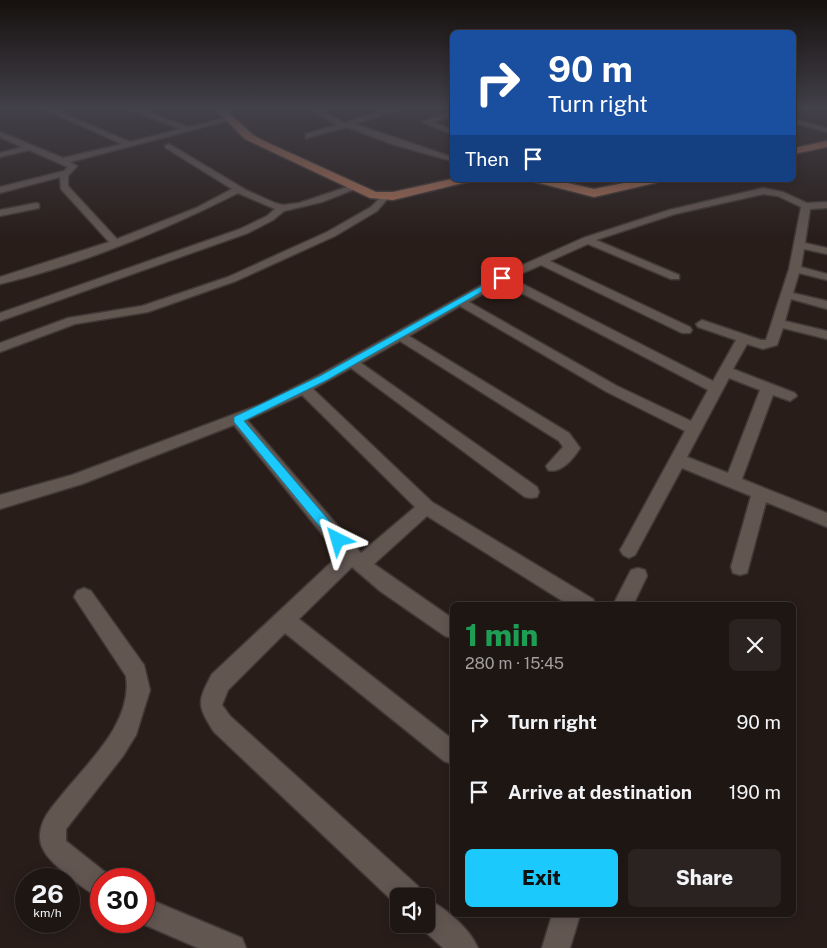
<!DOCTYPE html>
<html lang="en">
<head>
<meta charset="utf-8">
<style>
  body { margin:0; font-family:"Public Sans",sans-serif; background:#2b2321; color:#f1f3f6; height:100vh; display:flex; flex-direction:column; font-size:19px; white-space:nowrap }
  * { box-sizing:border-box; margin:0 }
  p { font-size:16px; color:#a19fa0 }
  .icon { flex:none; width:28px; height:28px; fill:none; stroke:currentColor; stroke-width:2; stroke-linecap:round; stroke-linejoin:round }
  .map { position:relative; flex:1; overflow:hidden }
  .drawer { position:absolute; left:450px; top:602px; width:346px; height:315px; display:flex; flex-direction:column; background:#1e1613; border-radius:8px; box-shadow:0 2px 12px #0003,0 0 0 1px #3c3533 }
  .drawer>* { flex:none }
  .top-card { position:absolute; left:450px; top:30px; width:346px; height:152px; border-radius:8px; box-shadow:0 2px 12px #0003,0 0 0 1px #3c3533; background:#1a4fa0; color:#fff; overflow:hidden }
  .buttons { position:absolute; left:390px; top:888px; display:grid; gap:10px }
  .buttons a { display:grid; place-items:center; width:45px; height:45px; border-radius:8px; background:#1e1613; box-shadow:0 2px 12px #0003,0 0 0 1px #3c3533; font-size:25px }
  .speed { position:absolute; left:15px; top:868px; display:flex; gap:10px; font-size:25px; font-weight:700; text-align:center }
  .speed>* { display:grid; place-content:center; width:65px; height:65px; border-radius:50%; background:#1e1613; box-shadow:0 2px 12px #0003,0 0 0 1px #3c3533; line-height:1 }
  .speed small { font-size:12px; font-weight:400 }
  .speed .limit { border:8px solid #d22; background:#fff; color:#111 }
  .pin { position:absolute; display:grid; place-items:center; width:42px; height:42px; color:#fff; margin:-21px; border-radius:10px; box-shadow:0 2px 8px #0006 }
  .me { position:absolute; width:55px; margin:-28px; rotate:320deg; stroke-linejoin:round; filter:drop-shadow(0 0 4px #0008) }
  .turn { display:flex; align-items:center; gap:18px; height:105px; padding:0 15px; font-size:22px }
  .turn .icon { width:65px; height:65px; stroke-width:2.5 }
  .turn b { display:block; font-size:35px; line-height:42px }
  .then { display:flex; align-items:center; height:48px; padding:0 15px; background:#0003; gap:10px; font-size:19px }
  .round { display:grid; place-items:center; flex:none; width:52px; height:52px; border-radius:8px; background:#2b2321 }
  .overview { display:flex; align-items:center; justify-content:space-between; height:85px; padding:0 15px }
  h1 { font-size:30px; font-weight:800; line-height:38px; color:#1e9e55 }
  .action { display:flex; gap:10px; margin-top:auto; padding:10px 15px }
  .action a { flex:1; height:58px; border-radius:8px; background:#1cc9fc; color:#111; font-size:20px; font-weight:800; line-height:58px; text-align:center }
  .action a+a { background:#2b2321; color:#f1f3f6 }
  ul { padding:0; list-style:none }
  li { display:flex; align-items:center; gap:15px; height:70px; padding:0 15px }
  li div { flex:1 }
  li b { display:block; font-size:19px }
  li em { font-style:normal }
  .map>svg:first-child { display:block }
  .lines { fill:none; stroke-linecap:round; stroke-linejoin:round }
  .minor-casing { stroke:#413936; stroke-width:3 }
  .major-casing { stroke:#413936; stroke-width:3 }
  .minor { fill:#625651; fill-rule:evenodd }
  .major { fill:#a06a52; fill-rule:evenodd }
  .route { fill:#1cc9fc; stroke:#1283a4 }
</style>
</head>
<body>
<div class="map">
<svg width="827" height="948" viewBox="0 0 827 948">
  <rect width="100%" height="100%" fill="#281d19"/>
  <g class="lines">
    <defs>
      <g id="minor">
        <path d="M39,107H48L130,142L181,129L123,107H133L189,127L230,117L234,119L70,162L77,166L68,176V186L117,239L196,208L232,189L166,148L165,146L169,144L246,190L275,203L283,205L299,203L353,185L360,187L322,202L284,211L273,220L248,233L0,321V313L240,229L267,216L275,209L238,193C165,230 80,265 0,284V277L109,242L61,189L60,177L0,193V187L64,171L68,167L29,150L0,157V153L22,147L0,137V132L63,158L122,144Z"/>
        <path d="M307,107H315L344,123L395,107H406L355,124L452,157V161L395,145L347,127L306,138V134L337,125Z"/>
        <path d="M452,112V116L433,122L452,130V134L422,122Z"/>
        <path d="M794,119L827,128V132L794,123Z"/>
        <path d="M763,188L783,192L807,203L827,202V208L810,209L805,243L827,248V254L804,249L801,267L827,274V280L799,273L793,293L827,301V309L791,299L785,321L827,331V339L783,328L777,345L763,349L747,344L733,369L795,393L797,396L790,401L773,395L742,479L827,513V527L766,502L747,573L740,575L733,573L731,567L751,496L682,468L635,555L629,558L623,555L620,550L623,545L685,431L607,392L460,306L409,336L569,433L580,448C574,458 561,474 548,470L546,466L563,447L559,441L400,341L361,363L537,487L539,492L537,497L531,498L525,497L351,368L313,389L432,502L593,599L596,605H569L427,516L374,564L452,618V638L445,636L380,591L352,567L299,619L452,739V764L444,761L285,633L228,690L222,705L230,716L418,886L421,896H399L398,906L214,732C197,705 197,702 212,674L339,555L234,425L82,484L0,509V495L72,475L259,405L319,375L498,276L583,238L669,210ZM763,194L778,196L801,207L789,269L766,340H761L702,320L696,324L698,327L736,340L713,381L511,278L541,265L682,333H690L692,330L690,327L550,261L588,244L671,279H679V275L596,240L675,214ZM502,283L708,390L691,421L617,386L469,302ZM729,378L760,390L728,473L687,457ZM302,395L415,507L361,553L247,420Z"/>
        <path d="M384,194L389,197L377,211L335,236L236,281L148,312L75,324L0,352V343L68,318L142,306L228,277L327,232L371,207Z"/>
        <path d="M36,203L39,204V208L0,216V210Z"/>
        <path d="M638,568L645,570L647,576L633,605H613L631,570Z"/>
        <path d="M84,588L91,591L144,665L150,690L136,735L123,756L66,829V841L110,876L112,879H101V898C87,892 76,882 64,872C53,863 39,851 40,835C41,819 51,808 61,796C88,762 133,723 126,676L74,597L77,591Z"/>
        <path d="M144,897L242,938L246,948H198L136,921H144Z"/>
        <path d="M426,899C445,907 470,929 478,948H443L417,924H426Z"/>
        <path d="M552,915H580L570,948H542Z"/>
      </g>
      <g id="major">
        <path d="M213,107H222L253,135L264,141L376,192H393L452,179L469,180L467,182L393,200L370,198L245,139Z"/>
        <path d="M827,141V147L794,154V148Z"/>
        <path d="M533,180H554L594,189L639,180H661L655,183L594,197L535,182Z"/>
      </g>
    </defs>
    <!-- minor casing -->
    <use href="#minor" class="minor-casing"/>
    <!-- major casing -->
    <use href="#major" class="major-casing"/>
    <!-- minor -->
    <use href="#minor" class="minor"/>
    <!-- major -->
    <use href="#major" class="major"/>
  </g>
  <!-- sky -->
  <linearGradient id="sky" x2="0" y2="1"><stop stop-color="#16100e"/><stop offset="0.45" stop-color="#424049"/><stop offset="1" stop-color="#424049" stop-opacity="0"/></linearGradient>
  <rect width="827" height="240" fill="url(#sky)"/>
  <!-- route -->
  <path class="route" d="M500,276L506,278L327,380L244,421L343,537L345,540L343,544H334L234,422V417L320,376Z"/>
</svg>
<div class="buttons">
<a><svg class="icon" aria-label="sound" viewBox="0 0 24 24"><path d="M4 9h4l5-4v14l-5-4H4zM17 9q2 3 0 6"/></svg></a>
</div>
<div class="speed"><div>26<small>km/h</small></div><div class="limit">30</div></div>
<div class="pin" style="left:502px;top:278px;background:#d93025"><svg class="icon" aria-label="arrive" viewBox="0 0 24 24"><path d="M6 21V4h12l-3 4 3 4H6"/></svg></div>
<svg class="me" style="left:338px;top:540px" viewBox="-20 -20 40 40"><path d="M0-17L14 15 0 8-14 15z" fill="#1cc9fc" stroke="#fff" stroke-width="4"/></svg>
<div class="top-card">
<div class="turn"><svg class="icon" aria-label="right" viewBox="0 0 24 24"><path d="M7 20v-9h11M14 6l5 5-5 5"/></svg><div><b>90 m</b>Turn right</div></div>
<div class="then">Then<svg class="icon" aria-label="arrive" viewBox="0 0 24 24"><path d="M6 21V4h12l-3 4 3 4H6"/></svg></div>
</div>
<section class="drawer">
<div class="overview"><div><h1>1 min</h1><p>280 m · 15:45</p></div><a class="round"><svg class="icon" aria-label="close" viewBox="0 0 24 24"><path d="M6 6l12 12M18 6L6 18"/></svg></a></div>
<ul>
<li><svg class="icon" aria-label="right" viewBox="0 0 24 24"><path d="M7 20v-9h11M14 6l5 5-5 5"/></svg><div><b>Turn right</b></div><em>90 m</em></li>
<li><svg class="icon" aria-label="arrive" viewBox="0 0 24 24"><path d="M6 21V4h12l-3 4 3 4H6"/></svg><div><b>Arrive at destination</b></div><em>190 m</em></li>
</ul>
<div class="action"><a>Exit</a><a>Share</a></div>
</section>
</div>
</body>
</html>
